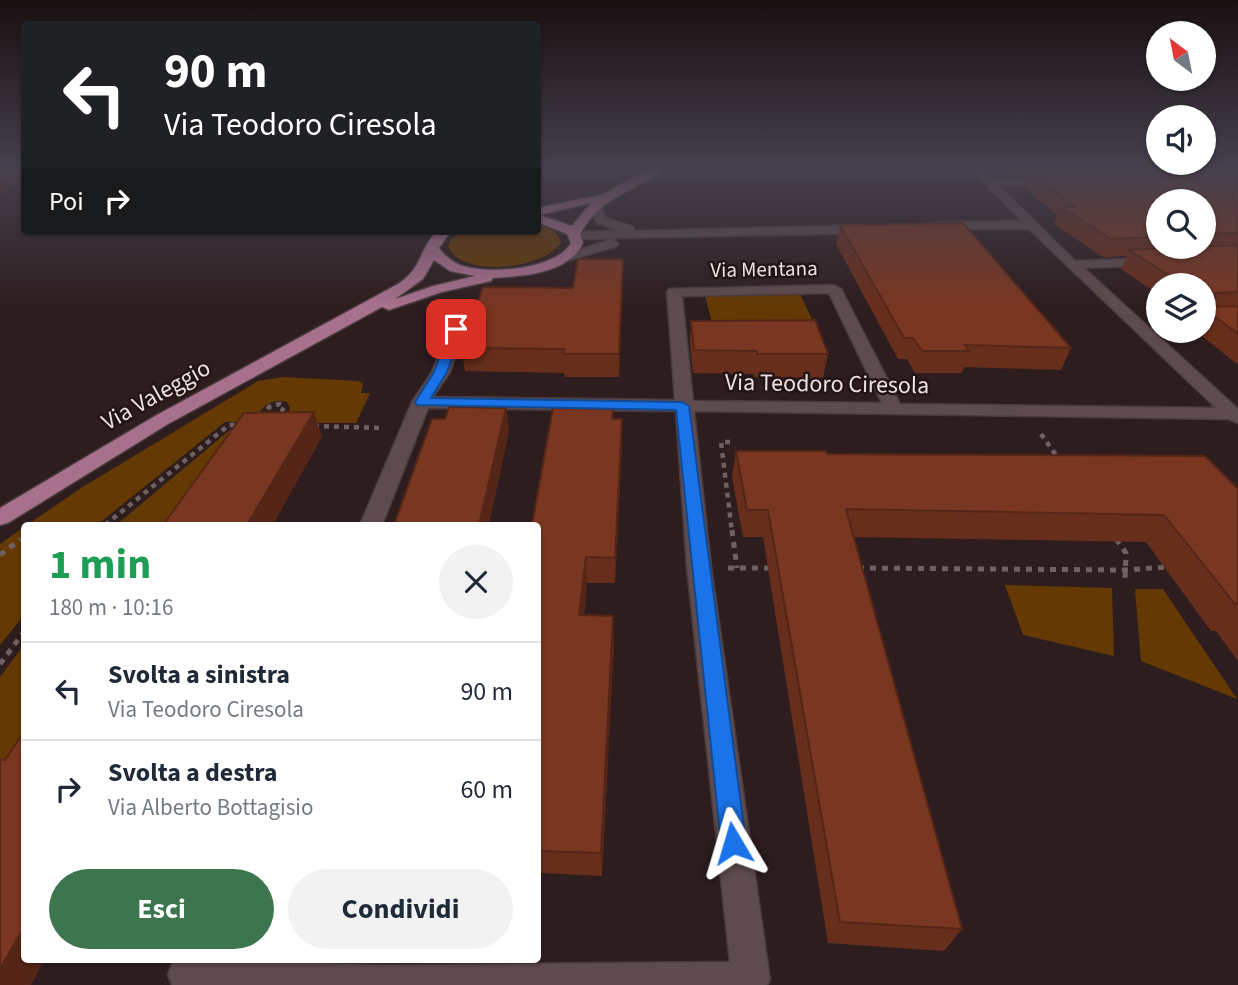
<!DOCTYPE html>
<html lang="it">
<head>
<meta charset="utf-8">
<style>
  body { margin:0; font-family:"Source Sans 3",sans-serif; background:#f2f2f3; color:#1f2937; height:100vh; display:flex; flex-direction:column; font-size:26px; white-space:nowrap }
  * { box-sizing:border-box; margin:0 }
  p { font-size:23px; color:#747a83 }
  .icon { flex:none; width:38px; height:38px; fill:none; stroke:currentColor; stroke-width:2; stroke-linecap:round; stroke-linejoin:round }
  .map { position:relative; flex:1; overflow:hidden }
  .details { position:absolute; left:21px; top:522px; width:520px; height:441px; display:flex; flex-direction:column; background:#fff; border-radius:7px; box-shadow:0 2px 5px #0004 }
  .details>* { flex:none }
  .banner { position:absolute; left:21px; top:21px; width:520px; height:214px; border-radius:7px; box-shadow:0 2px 5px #0004; background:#202124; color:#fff; overflow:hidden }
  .needle { width:46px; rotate:328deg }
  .tools { position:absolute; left:1146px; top:21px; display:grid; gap:14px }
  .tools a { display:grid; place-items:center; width:70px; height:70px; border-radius:50%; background:#fff; box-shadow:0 2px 5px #0004; font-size:35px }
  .pin { position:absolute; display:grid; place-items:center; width:60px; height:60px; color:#fff; margin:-30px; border-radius:14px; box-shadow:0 4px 10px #0006 }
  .me { position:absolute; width:77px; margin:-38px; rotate:353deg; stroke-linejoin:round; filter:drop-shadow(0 0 5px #0008) }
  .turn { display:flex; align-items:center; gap:24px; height:147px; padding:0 28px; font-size:32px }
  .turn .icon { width:91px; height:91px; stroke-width:2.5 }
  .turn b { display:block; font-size:49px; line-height:60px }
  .then { display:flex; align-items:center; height:66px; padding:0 28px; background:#0003; gap:14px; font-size:26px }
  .round { display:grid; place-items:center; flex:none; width:74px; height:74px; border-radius:37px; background:#f2f2f3 }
  .head { display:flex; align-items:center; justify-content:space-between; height:119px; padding:0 28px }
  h1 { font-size:42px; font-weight:700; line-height:52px; color:#1e9e55 }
  .button { display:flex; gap:14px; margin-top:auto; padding:14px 28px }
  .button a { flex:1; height:80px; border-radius:42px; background:#3d764e; color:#fff; font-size:28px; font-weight:700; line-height:80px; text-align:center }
  .button a+a { background:#f2f2f3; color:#1f2937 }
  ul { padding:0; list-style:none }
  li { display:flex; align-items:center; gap:21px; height:98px; padding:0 28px; border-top:2px solid #e0e1e3 }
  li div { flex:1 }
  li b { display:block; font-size:26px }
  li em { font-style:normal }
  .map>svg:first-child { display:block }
  .green { fill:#643903 }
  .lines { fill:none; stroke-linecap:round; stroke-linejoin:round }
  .minor-casing { stroke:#493b3d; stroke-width:3 }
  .major-casing { stroke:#493b3d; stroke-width:3 }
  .path-far1 { stroke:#6f6062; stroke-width:4.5; stroke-dasharray:5 5; stroke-linecap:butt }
  .path { stroke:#6f6062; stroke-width:5; stroke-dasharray:6 6; stroke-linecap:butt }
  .minor { fill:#5e4b4d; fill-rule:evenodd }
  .major { fill:#a7708c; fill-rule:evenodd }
  .wall { fill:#682e1c; fill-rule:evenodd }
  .shaded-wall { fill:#552617 }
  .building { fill:#793621; stroke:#552617; stroke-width:2 }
  .route { fill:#1a73e8; stroke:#114b97; stroke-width:2 }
  .labels { text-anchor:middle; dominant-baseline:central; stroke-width:5; stroke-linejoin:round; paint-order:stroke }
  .far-street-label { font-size:21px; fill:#ece0e1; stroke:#231416 }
  .street-label { font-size:24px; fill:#ece0e1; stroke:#231416 }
</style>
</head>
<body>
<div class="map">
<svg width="1238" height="985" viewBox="0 0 1238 985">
  <rect width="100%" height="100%" fill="#2d1d1f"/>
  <!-- green -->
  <g class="green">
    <path d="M537,224C549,227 559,231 561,243C545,269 460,279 448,246L451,239L463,231H537Z"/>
    <path d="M800,294L820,336L715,335L705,295Z"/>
    <path d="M283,377L359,381L363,384L361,393H370L356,423H284L290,408L287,402C268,398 262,408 253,422H225L97,525H27L81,488L258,381Z"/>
    <path d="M231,429L252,430L186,525H116Z"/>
    <path d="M24,527V615L0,645V544Z"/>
    <path d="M1005,585L1112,588L1114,656L1023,635Z"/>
    <path d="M1135,589H1163L1237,699L1141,661Z"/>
    <path d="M24,645V758L0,793V677Z"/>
  </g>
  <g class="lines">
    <defs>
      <g id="minor">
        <path d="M970,168H981L992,179H1058L1059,181L1054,184L998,185L1075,261L1155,258L1157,261L1150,265L1084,268L1238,409V423L1228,419L694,411L711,567L770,980L767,985H172L168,975L174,959L389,965L730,962L687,567L676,411L428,408L382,525H360L412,402L432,372L457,307L464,303L471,307L450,372L433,397L675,400L667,292L669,289L834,285L841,289L900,404L1216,408L1029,229H935V223L939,222L1022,221ZM829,293L882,403L693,401L682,296Z"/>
        <path d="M591,203H599L606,218L633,227L635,231L868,225L874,229L868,233L572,239V233L576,232L621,231L597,223L589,205Z"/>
        <path d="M612,239L618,243L617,246L566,261L559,257Z"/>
      </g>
      <path id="major" d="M652,168H666C634,193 602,194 580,234L583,243C568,274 523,276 493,278L491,281L442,292L389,310L382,307L168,424L8,523L0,525V508L155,416L398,284C425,266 418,248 438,231H451L439,248C445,256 451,261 460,265C486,275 556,270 571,243L567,234L537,222V208L601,195ZM591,203L572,226L539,215ZM434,260L450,271L475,276L433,286L395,299L423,279Z"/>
    </defs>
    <!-- minor casing -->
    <use href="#minor" class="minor-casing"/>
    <!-- major casing -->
    <use href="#major" class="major-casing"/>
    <!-- path-far1 -->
    <g class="path-far1">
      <path d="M263,418L269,407L280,404L284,406L280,417"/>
      <path d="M314,426L382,428"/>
      <path d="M1041,434L1058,458"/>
      <path d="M730,442H721L732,532"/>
      <path d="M105,525L229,425H240"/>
    </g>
    <!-- path -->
    <g class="path">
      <path d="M732,530L737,568"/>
      <path d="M1116,539L1126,553L1125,580"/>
      <path d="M0,555L21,539"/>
      <path d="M728,568H772"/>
      <path d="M858,568L1124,570L1167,567"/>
      <path d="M0,664L24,632"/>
    </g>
    <!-- minor -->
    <use href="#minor" class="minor"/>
    <!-- major -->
    <use href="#major" class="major"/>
  </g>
  <!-- wall -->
  <g class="wall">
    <path d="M537,168H559L546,174L540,172Z"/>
    <path d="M1000,168H1238V365L1196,331H1204V285H1158V294L1121,269L1127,256L1103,257L1054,224L1057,215L1023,187L1027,176H1009ZM1158,201H1204V247H1158Z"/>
    <path d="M840,225L1071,348L1061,370L964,367L962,373H915L907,359H898L836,244Z"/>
    <path d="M623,280L619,377H565L564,373L465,371L461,348L573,288Z"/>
    <path d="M691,321L828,354L823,378L754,377V374L693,373L690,344Z"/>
    <path d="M613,409V419L622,443L615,583H587L584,615L614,642L602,876L541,873L539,887H537V525Z"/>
    <path d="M736,451L827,454L1238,489V661L1216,631H1211L1146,542L853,537L962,929L944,951L828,943L763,537H743L732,477Z"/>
  </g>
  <!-- shaded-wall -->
  <g class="shaded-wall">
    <path d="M22,168H24V178L0,195V183Z"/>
    <path d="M546,168H559L546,174Z"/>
    <path d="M623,259V280L619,377V354Z"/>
    <path d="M506,408L509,432L489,525H479Z"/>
    <path d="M314,412L322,437L273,525H247Z"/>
    <path d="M622,419V443L615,583V558Z"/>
    <path d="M586,557L587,583L581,641L579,615Z"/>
    <path d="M613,616L614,642L602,876L601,853Z"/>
    <path d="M537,851L541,873L539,887L537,875Z"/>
    <path d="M24,927V959H45L31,985H0V969Z"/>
  </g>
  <!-- building -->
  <g class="building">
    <path d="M0,168H22L0,183Z"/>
    <path d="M1176,168H1238V233L1204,234V201H1158V237L1111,239L1061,207H1075L1028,171Z"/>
    <path d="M963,223L1071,348L965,345L969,351H922L913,338H904L840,225Z"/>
    <path d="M1238,245V292L1215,293L1213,304L1204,298V285H1184L1129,250Z"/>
    <path d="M578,259H623L619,354H563L564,349L461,348L483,287L573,288Z"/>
    <path d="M1238,306V334L1204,308V307Z"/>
    <path d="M815,320L828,354H757V351L694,350L691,321Z"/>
    <path d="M449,407L506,408L479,525H394L432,419H445Z"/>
    <path d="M553,408L613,409L612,419H622L615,558L586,557L579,615L613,616L601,853L537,851V525H532Z"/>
    <path d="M314,412L247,525H163L244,413Z"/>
    <path d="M736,451H826L827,454L1205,456L1238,489V604H1235L1164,515L846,509L962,929L840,922L768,510H747Z"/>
    <path d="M24,732V927L0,969V760H5Z"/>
  </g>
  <!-- sky -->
  <linearGradient id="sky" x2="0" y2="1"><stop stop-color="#191011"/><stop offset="0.55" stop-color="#46404d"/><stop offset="1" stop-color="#46404d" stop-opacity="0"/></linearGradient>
  <rect width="1238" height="306" fill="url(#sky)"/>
  <!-- route -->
  <path class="route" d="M456,325L462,329L447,372L431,398L682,402L689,406L746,843L742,851L733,855L725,851L721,843L676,410L417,405L415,402L434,372L450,329Z"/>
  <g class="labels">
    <!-- far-street labels -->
    <g class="far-street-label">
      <text transform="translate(764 269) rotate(-1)">Via Mentana</text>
    </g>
    <!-- street labels -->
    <g class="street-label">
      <text transform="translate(827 384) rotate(1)">Via Teodoro Ciresola</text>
      <text transform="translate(156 395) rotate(-29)">Via Valeggio</text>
    </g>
  </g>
</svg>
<div class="tools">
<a><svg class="needle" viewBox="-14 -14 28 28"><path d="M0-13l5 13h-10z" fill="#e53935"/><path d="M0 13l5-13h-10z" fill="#747a83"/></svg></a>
<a><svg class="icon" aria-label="sound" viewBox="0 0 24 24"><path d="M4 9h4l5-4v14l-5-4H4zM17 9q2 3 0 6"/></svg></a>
<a><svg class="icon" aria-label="search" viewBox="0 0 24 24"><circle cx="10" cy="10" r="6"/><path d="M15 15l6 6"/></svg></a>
<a><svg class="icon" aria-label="layers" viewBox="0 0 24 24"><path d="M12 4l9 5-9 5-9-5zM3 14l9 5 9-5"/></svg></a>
</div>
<div class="pin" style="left:456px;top:329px;background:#d93025"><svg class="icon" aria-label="arrive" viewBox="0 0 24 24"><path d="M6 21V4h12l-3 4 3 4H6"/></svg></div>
<svg class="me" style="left:733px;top:843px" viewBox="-20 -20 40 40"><path d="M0-17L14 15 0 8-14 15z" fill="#1a73e8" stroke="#fff" stroke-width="4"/></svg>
<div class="banner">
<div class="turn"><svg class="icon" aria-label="left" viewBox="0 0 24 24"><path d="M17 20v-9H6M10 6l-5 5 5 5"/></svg><div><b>90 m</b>Via Teodoro Ciresola</div></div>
<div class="then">Poi<svg class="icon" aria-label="right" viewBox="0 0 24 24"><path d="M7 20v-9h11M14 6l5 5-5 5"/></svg></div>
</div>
<section class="details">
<div class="head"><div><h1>1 min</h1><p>180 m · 10:16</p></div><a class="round"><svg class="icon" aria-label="close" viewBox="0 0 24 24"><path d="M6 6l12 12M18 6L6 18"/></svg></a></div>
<ul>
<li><svg class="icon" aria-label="left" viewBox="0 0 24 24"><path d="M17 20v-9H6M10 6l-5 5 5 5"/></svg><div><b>Svolta a sinistra</b><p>Via Teodoro Ciresola</p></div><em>90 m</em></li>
<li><svg class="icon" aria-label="right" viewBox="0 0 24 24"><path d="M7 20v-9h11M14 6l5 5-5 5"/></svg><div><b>Svolta a destra</b><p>Via Alberto Bottagisio</p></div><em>60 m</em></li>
</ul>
<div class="button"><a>Esci</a><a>Condividi</a></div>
</section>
</div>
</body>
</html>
